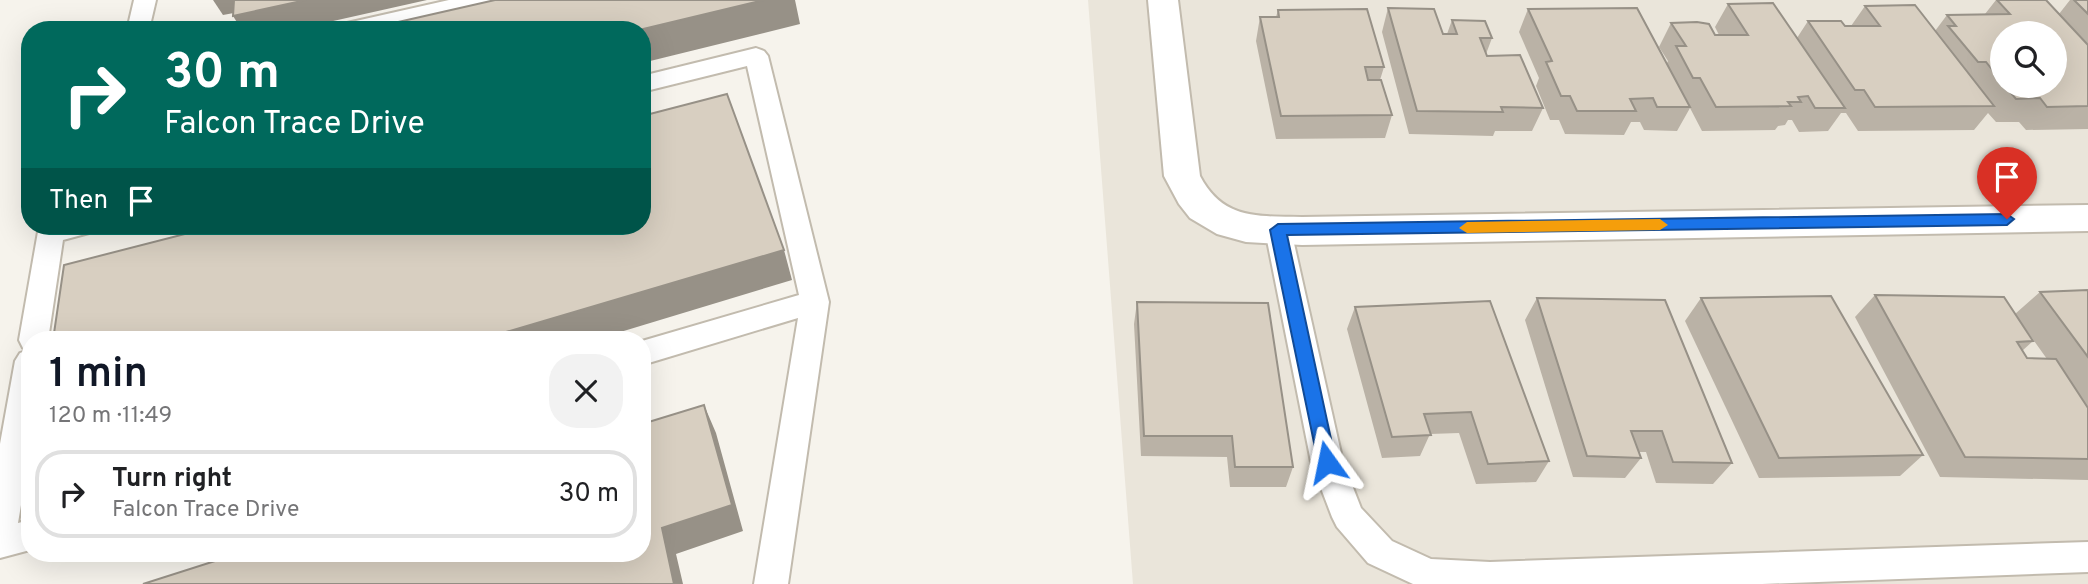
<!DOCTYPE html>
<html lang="en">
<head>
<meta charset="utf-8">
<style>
  body { margin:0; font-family:Overpass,sans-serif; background:#f2f2f2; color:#202124; height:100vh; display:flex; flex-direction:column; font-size:26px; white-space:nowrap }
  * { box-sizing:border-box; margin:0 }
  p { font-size:23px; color:#757577 }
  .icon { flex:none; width:38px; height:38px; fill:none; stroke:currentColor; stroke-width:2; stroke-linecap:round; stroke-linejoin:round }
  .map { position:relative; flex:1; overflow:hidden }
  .side { position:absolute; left:21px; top:331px; width:630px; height:231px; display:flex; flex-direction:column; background:#fff; border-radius:28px; box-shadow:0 7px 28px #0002 }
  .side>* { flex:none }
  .banner { position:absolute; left:21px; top:21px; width:630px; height:214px; border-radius:28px; box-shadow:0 7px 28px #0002; background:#00695c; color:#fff; overflow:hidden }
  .buttons { position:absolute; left:1990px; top:21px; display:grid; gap:14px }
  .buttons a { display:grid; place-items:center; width:77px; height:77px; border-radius:50%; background:#fff; box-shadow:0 7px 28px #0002; font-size:35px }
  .pin { position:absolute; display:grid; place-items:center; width:60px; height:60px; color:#fff; margin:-72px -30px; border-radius:50% 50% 50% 0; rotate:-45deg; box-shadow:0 0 7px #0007 }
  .pin .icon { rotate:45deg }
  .me { position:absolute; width:77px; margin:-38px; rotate:348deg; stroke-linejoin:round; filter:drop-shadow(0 0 5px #0008) }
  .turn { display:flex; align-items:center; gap:24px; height:147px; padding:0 28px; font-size:32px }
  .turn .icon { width:91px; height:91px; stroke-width:2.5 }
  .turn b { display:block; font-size:49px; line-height:60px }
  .then { display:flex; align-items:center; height:66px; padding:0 28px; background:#0003; gap:14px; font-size:26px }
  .round { display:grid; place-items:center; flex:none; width:74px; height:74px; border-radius:28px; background:#f2f2f2 }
  .head { display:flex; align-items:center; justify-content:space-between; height:119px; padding:0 28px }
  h1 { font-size:42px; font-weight:600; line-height:52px; color:#111827 }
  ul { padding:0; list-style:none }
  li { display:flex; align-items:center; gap:21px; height:88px; margin:0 14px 10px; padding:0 14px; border:4px solid #e0e0e0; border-radius:28px }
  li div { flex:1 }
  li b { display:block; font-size:26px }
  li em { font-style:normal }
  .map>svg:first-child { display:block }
  .residential { fill:#eae5da; fill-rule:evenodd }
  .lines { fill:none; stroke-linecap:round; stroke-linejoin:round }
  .service-casing { stroke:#c2bbae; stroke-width:4 }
  .minor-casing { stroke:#c2bbae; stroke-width:4 }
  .service { fill:#fff; fill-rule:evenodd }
  .minor { fill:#fff; fill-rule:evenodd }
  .wall { fill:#bab2a6; fill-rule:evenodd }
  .shaded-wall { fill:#979187 }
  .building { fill:#d8cfc1; stroke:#979187; stroke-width:2 }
  .route { fill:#1a73e8; stroke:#114b97; stroke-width:2 }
  .slow { fill:#f59e0b }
</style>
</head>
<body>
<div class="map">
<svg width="2088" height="584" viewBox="0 0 2088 584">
  <rect width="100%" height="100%" fill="#f6f3ec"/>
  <!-- residential -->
  <path class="residential" d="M1088,0H2088V584H1133ZM2002,33H2054V86H2002Z"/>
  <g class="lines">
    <defs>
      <g id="service">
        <path d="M134,0H156L149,30H127Z"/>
        <path d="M449,0H491L488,5L380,30H336L339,25L347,23Z"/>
        <path d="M756,48L764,51L768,56L829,302L788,584H754L798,318L642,365V341L799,295L747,66L642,92V76Z"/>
        <path d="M1278,220L1287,223L1291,230L1343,462L1361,508L1392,541L1431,559L1490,562L2088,542V572L1762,584H1413L1368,563L1337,527L1332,517L1311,462L1265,230L1269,223Z"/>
        <path d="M39,226H93L89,233L63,240L48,340H30V451L18,523L30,520V550L0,558V444L15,361L20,353L28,350L23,348L19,340Z"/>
      </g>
      <path id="minor" d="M1148,0H1178L1200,176C1223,220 1258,216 1302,217L2088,205V231L1302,245L1246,242L1217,234L1190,218L1179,204L1164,176Z"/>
    </defs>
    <!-- service casing -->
    <use href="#service" class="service-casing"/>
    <!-- minor casing -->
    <use href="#minor" class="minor-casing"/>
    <!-- service -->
    <use href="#service" class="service"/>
    <!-- minor -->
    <use href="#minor" class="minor"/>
  </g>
  <!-- wall -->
  <g class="wall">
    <path d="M1996,0H2046L2059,14L2070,0H2088V129L2026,130L2019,122H1996L1988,113L1974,130L1858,131L1846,113H1841L1828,131L1799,132L1792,120H1788L1785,125L1778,126L1775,130L1702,131L1690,108L1677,131L1644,130L1640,122H1631L1624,135L1565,134L1559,120H1550L1536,86L1539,78L1519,32L1528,9L1667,63L1668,61L1659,47L1671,23L1715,35H1719L1715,27L1728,4L1797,38L1808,21L1851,26L1865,6L1935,31L1947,15L1985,14ZM2002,33L2054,86H2002Z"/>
    <path d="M1388,8L1443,34H1447L1452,20L1492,38L1486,54L1487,56L1543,108L1532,131H1495L1493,136L1409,134L1382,32Z"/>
    <path d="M1278,10L1384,67L1380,80L1392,115L1385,138L1276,139L1256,41L1260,17H1276Z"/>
    <path d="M2088,290V480L1940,477L1855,317L1875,295L2033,341L2022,351L2027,358L2047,359L2015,314L2040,292Z"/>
    <path d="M1537,298L1732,463L1713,484L1656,483L1646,452H1639L1641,458L1625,478L1573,477L1525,320Z"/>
    <path d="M1701,298L1923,455L1900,476L1759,478L1685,321Z"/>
    <path d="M1137,302L1293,467L1286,487H1230L1227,457L1141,456L1134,324Z"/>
    <path d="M1355,307L1549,461L1536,482L1476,484L1459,433L1430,434L1420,456L1382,458L1347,329Z"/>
  </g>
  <!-- shaded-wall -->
  <g class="shaded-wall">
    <path d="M213,0H244L250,10L223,15Z"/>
    <path d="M306,0H427L293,30H242L233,16Z"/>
    <path d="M764,0H795L800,24L642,63V30H639Z"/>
    <path d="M784,250L792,280L594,340H479Z"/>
    <path d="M704,405L716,433L743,531L676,554L683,584H674L662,528Z"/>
  </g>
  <!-- building -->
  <g class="building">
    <path d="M234,0H306L233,16Z"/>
    <path d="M495,0H764L639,30H363Z"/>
    <path d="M1997,0H2046L2088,45V106L2047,107L2040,98L2016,99L2005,86H2054V33H2002V82L1986,62H1978L1948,26H1956L1947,15L2010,14Z"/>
    <path d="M2074,0H2088V14Z"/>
    <path d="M1773,3L1845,108H1815L1808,96L1798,97L1801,102H1788L1791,106L1716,107L1700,78H1693L1676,46H1686L1671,23L1697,22L1709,24L1715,35H1748L1728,4Z"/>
    <path d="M1915,5L1994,106L1875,107L1864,90H1855L1808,21H1841L1845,26H1880L1865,6Z"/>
    <path d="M1388,8L1434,9L1443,34H1457L1452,20L1485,21L1492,38H1480L1487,56L1520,55L1543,108L1501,107L1503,112L1417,111Z"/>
    <path d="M1637,8L1690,107H1657L1653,98L1630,99L1636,111H1577L1570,96H1561L1546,62L1552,61L1528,9Z"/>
    <path d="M1367,9L1384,67H1365L1368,80H1381L1392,115L1281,116L1260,17H1279L1278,10Z"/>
    <path d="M727,94L784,250L479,340H53L64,265L216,226H642V116Z"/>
    <path d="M2088,290V357L2040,292Z"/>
    <path d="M1875,295L2004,297L2033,341L2017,342L2027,358L2056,359L2088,408V459L1965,457Z"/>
    <path d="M1831,296L1923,455L1779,458L1701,298Z"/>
    <path d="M1537,298L1665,300L1732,463L1673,462L1662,431H1631L1641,458L1587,456Z"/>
    <path d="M1490,301L1549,461L1488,464L1471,412L1424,414L1431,435L1392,437L1355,307Z"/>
    <path d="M1137,302L1268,303L1293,467H1235L1232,436H1144Z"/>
    <path d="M704,405L732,505L662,528L674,584H143L240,553H642V424Z"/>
  </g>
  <!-- route -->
  <path class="route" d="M2007,214L2014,219L2007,225L1287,235L1336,462L1333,468L1327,470L1321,468L1318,462L1270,230L1278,224Z"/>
  <!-- slow -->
  <path class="slow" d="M1660,219L1668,225L1660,230L1467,233L1459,228L1467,222Z"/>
</svg>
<div class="buttons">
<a><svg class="icon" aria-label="search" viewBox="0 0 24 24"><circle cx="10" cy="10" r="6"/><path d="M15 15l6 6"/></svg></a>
</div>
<div class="pin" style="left:2007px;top:219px;background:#d93025"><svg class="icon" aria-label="arrive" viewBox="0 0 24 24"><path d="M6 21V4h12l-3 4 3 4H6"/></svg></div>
<svg class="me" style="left:1327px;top:462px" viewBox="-20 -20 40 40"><path d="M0-17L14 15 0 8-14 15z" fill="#1a73e8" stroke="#fff" stroke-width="4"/></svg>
<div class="banner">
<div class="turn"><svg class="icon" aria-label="right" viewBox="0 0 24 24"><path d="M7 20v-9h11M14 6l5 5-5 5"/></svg><div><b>30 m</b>Falcon Trace Drive</div></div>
<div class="then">Then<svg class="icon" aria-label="arrive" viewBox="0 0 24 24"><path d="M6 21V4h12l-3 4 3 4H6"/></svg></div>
</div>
<section class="side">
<div class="head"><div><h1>1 min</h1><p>120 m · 11:49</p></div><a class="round"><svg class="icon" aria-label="close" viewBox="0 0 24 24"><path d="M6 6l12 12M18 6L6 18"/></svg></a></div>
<ul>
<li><svg class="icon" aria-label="right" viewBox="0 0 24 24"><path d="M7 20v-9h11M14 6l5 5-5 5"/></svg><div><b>Turn right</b><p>Falcon Trace Drive</p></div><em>30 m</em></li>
</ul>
</section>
</div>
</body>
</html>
